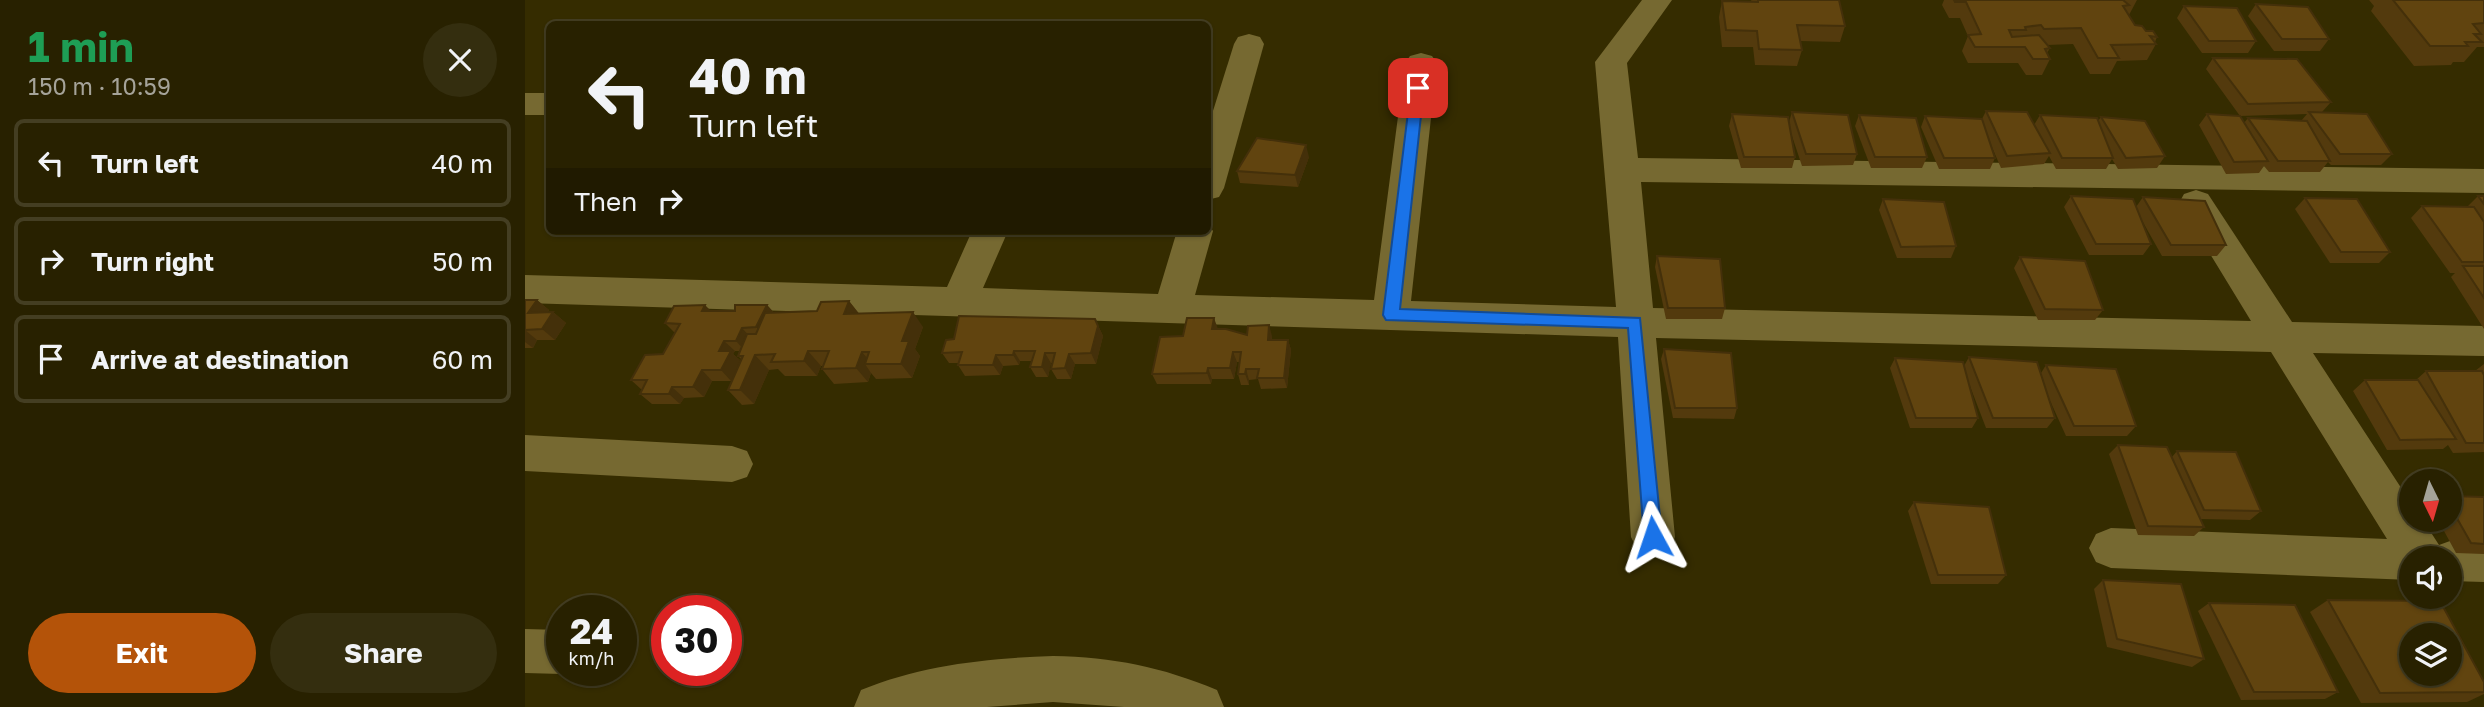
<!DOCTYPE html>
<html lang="en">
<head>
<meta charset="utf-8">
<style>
  body { margin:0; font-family:"Golos Text",sans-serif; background:#342e0f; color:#f1f3f6; height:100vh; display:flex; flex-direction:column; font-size:26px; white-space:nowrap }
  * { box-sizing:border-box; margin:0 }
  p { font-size:23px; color:#a5a399 }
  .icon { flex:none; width:38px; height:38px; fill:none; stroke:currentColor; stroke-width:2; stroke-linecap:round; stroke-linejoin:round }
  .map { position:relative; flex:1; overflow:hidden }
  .side { display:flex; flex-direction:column; background:#282100; width:525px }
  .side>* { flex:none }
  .top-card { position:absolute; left:21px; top:21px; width:665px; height:214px; border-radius:10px; box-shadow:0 2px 5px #0004,0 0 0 2px #443e22; background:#282100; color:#f1f3f6; overflow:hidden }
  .needle { width:46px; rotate:175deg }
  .tools { position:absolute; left:1874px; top:469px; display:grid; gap:14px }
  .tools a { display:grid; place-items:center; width:63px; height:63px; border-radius:50%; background:#282100; box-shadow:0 2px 5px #0004,0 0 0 2px #443e22; font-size:35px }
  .speed { position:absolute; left:21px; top:595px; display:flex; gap:14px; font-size:35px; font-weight:700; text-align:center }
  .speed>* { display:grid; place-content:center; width:91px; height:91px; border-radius:50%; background:#282100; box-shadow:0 2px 5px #0004,0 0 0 2px #443e22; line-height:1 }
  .speed small { font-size:18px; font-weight:400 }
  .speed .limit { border:10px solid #d22; background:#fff; color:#111 }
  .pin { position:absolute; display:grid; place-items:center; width:60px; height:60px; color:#fff; margin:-30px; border-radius:14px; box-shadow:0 4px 10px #0006 }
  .me { position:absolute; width:77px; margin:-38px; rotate:355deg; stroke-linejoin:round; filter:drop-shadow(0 0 5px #0008) }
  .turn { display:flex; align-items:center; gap:24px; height:147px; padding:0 28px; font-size:32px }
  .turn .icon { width:91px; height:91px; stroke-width:2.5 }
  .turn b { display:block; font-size:49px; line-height:60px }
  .then { display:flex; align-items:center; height:66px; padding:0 28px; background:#0003; gap:14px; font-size:26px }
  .round { display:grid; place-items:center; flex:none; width:74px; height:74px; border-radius:37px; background:#342e0f }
  .summary { display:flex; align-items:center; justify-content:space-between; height:119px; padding:0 28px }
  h1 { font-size:42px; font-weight:700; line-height:52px; color:#1e9e55 }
  .primary-button { display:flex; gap:14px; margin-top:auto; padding:14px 28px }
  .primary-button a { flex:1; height:80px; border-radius:42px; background:#b45309; color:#fff; font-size:28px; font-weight:700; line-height:80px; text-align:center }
  .primary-button a+a { background:#342e0f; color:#f1f3f6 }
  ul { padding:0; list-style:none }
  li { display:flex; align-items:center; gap:21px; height:88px; margin:0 14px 10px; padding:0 14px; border:4px solid #443e22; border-radius:10px }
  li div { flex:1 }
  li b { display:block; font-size:26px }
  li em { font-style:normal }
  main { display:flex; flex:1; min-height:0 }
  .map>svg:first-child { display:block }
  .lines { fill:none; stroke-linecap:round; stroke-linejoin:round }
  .minor { fill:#766931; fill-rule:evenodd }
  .tertiary { fill:#766931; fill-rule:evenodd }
  .wall { fill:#533a0d; fill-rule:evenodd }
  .shaded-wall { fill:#44300a }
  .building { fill:#61440f; stroke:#44300a; stroke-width:2; fill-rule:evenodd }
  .route { fill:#1a73e8; stroke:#114b97; stroke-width:2 }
</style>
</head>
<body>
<main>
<section class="side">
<div class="summary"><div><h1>1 min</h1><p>150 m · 10:59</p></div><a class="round"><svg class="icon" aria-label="close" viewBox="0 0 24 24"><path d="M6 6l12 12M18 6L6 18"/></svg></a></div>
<ul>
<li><svg class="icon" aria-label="left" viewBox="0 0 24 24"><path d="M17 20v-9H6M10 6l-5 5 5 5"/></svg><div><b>Turn left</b></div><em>40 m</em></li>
<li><svg class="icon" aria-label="right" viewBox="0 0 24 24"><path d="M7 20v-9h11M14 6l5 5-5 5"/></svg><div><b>Turn right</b></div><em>50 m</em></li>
<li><svg class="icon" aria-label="arrive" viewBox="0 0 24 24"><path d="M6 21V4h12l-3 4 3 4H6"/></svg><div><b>Arrive at destination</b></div><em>60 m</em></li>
</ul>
<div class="primary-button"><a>Exit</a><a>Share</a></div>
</section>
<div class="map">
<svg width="1959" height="707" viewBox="0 0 1959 707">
  <rect width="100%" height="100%" fill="#352c00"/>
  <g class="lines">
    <!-- minor -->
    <g class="minor">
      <path d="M1117,0H1147L1102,63L1113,158L1959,169V193L1116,182L1128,308L1726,321L1654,203L1659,194L1671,190L1683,194L1767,322L1959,326V356L1788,353L1886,503V520H1898L1914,545L1925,541L1959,542V582L1925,581V558H1886V580L1586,568L1571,562L1564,548L1571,534L1586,528L1862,539L1746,352L1131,338L1150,537L1143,551L1128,557L1113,551L1106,537L1093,337L0,303V275L422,287L447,231H483L458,288L633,294L652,231H682V222L688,231L670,295L849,300L880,63L885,56L896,53L907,56L912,63L886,301L1091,307L1070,62Z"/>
      <path d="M724,34L735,37L739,44L699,188L694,197L682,200V130L709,44L713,37Z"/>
      <rect x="0" y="93" width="24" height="22"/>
      <path d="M0,435L207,446L222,451L228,464L222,477L207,482L0,471Z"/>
      <path d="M0,629L37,630V670H47L37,674L0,673Z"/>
    </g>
    <!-- tertiary -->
    <path class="tertiary" d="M528,656C588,657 637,667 692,690L699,707H599L528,702L462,707H329L336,690C396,665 464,658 528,656Z"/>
  </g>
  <!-- wall -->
  <g class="wall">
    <path d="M1226,0H1314L1320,26L1315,42L1275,41L1277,50L1272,66L1230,65L1228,47H1197L1194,17L1197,1L1227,2Z"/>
    <path d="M1419,0H1612L1604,15L1610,25L1632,37L1630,42L1631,44L1622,60L1592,61L1585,74H1565L1548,44L1522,45L1525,48L1522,53L1525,59L1517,75H1501L1493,63H1443L1437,51L1443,36L1435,18H1424L1417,5Z"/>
    <path d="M1844,0H1959V47H1952L1939,62H1928L1926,65L1889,66L1846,11L1849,6Z"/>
    <path d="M1731,4L1804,39L1795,51H1749L1723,16Z"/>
    <path d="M1659,6L1731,41L1723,53H1677L1652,18Z"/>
    <path d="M1688,58L1806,102L1797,112L1867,154L1856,165H1806L1803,162L1795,172H1744L1739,166L1734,173L1701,174L1674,125L1682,114L1719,123L1723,118L1776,121L1782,114L1715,116L1681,69Z"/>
    <path d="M1461,111L1509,125L1515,115L1573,121L1576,117L1640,156L1632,168L1593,169L1587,159L1581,169H1531L1524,156L1519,164L1476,168L1466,145L1470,158L1465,169H1414L1396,127L1400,116L1457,119Z"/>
    <path d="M1267,112L1332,154L1328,165L1277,166L1265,130L1270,157L1267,168H1216L1204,126L1207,114L1264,122Z"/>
    <path d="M1334,115L1402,157L1397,168H1346L1330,126Z"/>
    <path d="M784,157L773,187L715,183L712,171Z"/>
    <path d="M1546,196L1611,207L1618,197L1701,245L1692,256H1637L1615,217L1626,244L1618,255H1564L1539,207Z"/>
    <path d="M1953,196H1959V329L1926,277L1930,273H1925L1886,218L1897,206L1942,207Z"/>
    <path d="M1780,198L1865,252L1854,263H1805L1770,209Z"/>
    <path d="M1358,199L1431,246L1426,258H1372L1354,210Z"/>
    <path d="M1132,256L1200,308L1197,319H1141L1130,267Z"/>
    <path d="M1495,257L1578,310L1570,320H1513L1489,268Z"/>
    <path d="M0,300H12L24,310L23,312H28L41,323L30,340H12L8,348H0Z"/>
    <path d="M324,301L334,314L398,327L390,349L395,356L387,378L351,379L346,373L343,382L309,384L297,369L298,366H296L292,376H260L253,369L244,370L229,404L217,405L203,390L215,363L206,381H187L179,397L159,398L155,404H127L115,394L117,390L106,380L138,354L150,333L140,323L186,311H210L242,305L249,313L292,311ZM210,351H214L213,356L217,360L216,361L208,354Z"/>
    <path d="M570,319L578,336L571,364H550L546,379H532L526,369L527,363H526L523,377H511L505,367L507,361H495L494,365L478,366L475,375L440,376L433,365V363H424L417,353Z"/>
    <path d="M692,329L722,335L747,336V340H763L766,350L762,388L736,389L733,379L724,380V385H716L713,374L715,362H712L709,379H687L686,384H632L627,374L658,336Z"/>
    <path d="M1139,349L1212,408L1209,419L1148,418L1136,359Z"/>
    <path d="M1444,357L1516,373L1521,365L1611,426L1602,436H1541L1522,394L1530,418L1522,428H1461L1443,381L1453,418L1447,428H1385L1365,368L1370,358L1439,366Z"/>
    <path d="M1959,364V452L1928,453L1923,445L1918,449L1862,450L1828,391L1840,380H1891L1901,371H1950Z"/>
    <path d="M1593,445L1647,457L1652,451L1736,511L1725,520L1676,519L1679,527L1669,536L1613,535L1584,454Z"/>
    <path d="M1925,496L1959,497V554L1931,553L1913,520H1925Z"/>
    <path d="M1389,502L1481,575L1473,584H1406L1383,511Z"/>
    <path d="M1578,580L1679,659L1667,667L1582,647L1569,589Z"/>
    <path d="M1803,600L1959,682V694L1942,702L1836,703L1785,612Z"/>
    <path d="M1684,603L1813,692L1800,699L1716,700L1673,611Z"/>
  </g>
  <!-- shaded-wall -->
  <g class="shaded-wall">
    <path d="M781,145L784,157L773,187L770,175Z"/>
    <path d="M12,300L24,310L16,323L3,313Z"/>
    <path d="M324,301L336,316L319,314Z"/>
    <path d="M180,305L191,316L177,311Z"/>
    <path d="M242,305L252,316L241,338L231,327Z"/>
    <path d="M28,312L41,323L30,340L17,329Z"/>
    <path d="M388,312L398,327L390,349L395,356L387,378L376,364L377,341Z"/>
    <path d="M689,318L693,329H687Z"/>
    <path d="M570,319L578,336L571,364L566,353Z"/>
    <path d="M744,325L747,336L746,350L743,340Z"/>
    <path d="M217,328L227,339L221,352L211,341Z"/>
    <path d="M0,330L12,340L8,348L0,342Z"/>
    <path d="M763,340L766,350L762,388L759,378Z"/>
    <path d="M199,341L210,351L208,354L216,361L206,381L196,370L194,351Z"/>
    <path d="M283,351L296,366L292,376L279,361Z"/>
    <path d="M489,351L495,361L494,365L488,355Z"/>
    <path d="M337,352L347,364H340L346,373L343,382L331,368Z"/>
    <path d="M708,352L712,362L709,379L705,368Z"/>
    <path d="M520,353L526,363L523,377L517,367Z"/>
    <path d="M544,354L550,364L546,379L540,368Z"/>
    <path d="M230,355L244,370L229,404L215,390Z"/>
    <path d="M471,355L478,366L475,375L468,365Z"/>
    <path d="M683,368L687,379L686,384L682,373Z"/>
    <path d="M721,369L724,380V385L720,374Z"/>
    <path d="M177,370L187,381L179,397L168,387Z"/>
    <path d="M147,387L159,398L155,404L144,394Z"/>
  </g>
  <!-- building -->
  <g class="building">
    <path d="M1233,0H1314L1320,26L1272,25L1277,50L1234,49L1232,31L1201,30L1197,1L1233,2Z"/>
    <path d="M1429,0H1598L1604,5L1598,6L1610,25L1617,26L1621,31H1628L1632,37L1625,36L1631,44L1586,45L1594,58H1573L1556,28L1519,29L1516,25L1500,27L1501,30H1484L1487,37L1514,35L1525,48L1520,49L1525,59H1508L1500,47H1450L1443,35L1456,34L1441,2H1430Z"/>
    <path d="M1868,0H1959V23L1948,24L1956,34H1949L1957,42H1940L1943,46H1905Z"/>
    <path d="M1731,4L1783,7L1804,39H1757Z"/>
    <path d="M1659,6L1712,8L1731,41H1684Z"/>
    <path d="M1688,58L1772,59L1806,102L1723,104Z"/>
    <path d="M1461,111L1502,112L1525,153L1482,156Z"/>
    <path d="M1267,112L1323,115L1332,154H1281Z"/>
    <path d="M1784,112L1842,114L1867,154H1815Z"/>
    <path d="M1207,114L1263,117L1270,157H1219Z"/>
    <path d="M1682,114L1715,116L1743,161L1709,162Z"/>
    <path d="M1334,115L1391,118L1402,157H1350Z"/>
    <path d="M1515,115L1572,118L1588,158H1537Z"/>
    <path d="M1400,116L1457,119L1470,158H1419Z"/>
    <path d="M1576,117L1620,121L1640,156L1601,158Z"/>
    <path d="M1723,118L1782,121L1805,161H1753Z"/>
    <path d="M732,138L781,145L770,175L712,171Z"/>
    <path d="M1546,196L1608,199L1626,244H1571Z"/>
    <path d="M1953,196H1959V204Z"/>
    <path d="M1618,197L1680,201L1701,245H1646Z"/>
    <path d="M1780,198L1832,199L1865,252H1816Z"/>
    <path d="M1358,199L1419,202L1431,246L1376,247Z"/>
    <path d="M1897,206L1949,207L1959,222V262H1937Z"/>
    <path d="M1132,256L1195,259L1200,308H1143Z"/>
    <path d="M1495,257L1560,261L1578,310L1520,309Z"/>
    <path d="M1938,266H1959V298Z"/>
    <path d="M0,300H12L3,313L28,312L17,329L0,330Z"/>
    <path d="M324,301L319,314L388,312L377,341H384L376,364H340L344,352H337L331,368L297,369L304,351H283L279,361L246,362L250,354L230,355L215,390H203L218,356H213L222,334H231L240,313L292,311L296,302Z"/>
    <path d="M180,305L177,311H210V305H242L231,327L217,328L211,341H199L194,351H206L196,370H177L168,387H147L144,394H115L122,380H106L120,355L138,354L155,324L140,323L149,306Z"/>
    <path d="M434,316L570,319L573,326L566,353L544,354L540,368L526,369L530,353H520L517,367H505L510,351H489L488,355H471L468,365H433L437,352L417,353L421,340L429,339Z"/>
    <path d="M662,318H689L687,329H701L722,335L723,326L744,325L743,340H763L759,378H732L734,369H721L720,374H713L716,352H708L705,368H683L682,373L627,374L635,337L658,336Z"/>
    <path d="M1139,349L1206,353L1212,408H1150Z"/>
    <path d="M1444,357L1512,362L1530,418H1468Z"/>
    <path d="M1370,358L1438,362L1453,418H1391Z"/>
    <path d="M1521,365L1591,369L1611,426H1549Z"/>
    <path d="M1901,371H1957L1959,375V443H1941Z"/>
    <path d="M1840,380H1893L1931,439L1875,440Z"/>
    <path d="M1593,445L1642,447L1679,527L1623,526Z"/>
    <path d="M1652,451L1711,452L1736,511L1679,510Z"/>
    <path d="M1925,496L1959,497V544L1946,543L1925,506Z"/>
    <path d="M1389,502L1464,507L1481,575H1413Z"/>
    <path d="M1578,580L1656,584L1679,659L1592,639Z"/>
    <path d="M1803,600L1915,601L1959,682V692L1855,693ZM1886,635H1925V674H1886Z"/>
    <path d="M1684,603L1770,605L1813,692H1729Z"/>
  </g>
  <!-- route -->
  <path class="route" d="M893,84L899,88L875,309L1115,318L1137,537L1135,543L1128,545L1122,543L1119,537L1103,328L861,320L858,315L886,88Z"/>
</svg>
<div class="tools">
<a><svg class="needle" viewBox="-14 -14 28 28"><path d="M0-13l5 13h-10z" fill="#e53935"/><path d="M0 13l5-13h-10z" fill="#a5a399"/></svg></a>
<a><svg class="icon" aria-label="sound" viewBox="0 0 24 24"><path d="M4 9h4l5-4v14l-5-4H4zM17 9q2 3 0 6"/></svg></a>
<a><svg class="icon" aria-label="layers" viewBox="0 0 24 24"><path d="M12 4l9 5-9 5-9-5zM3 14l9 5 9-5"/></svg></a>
</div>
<div class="speed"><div>24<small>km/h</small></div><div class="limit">30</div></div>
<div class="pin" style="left:893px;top:88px;background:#d93025"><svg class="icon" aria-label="arrive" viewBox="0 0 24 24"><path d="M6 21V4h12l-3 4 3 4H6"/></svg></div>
<svg class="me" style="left:1128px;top:537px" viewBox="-20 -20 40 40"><path d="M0-17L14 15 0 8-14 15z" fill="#1a73e8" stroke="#fff" stroke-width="4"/></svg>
<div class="top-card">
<div class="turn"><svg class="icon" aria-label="left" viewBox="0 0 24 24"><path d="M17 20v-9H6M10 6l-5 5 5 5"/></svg><div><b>40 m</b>Turn left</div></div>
<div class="then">Then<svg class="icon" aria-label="right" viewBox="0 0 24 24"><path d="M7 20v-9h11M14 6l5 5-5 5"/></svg></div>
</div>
</div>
</main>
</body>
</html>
